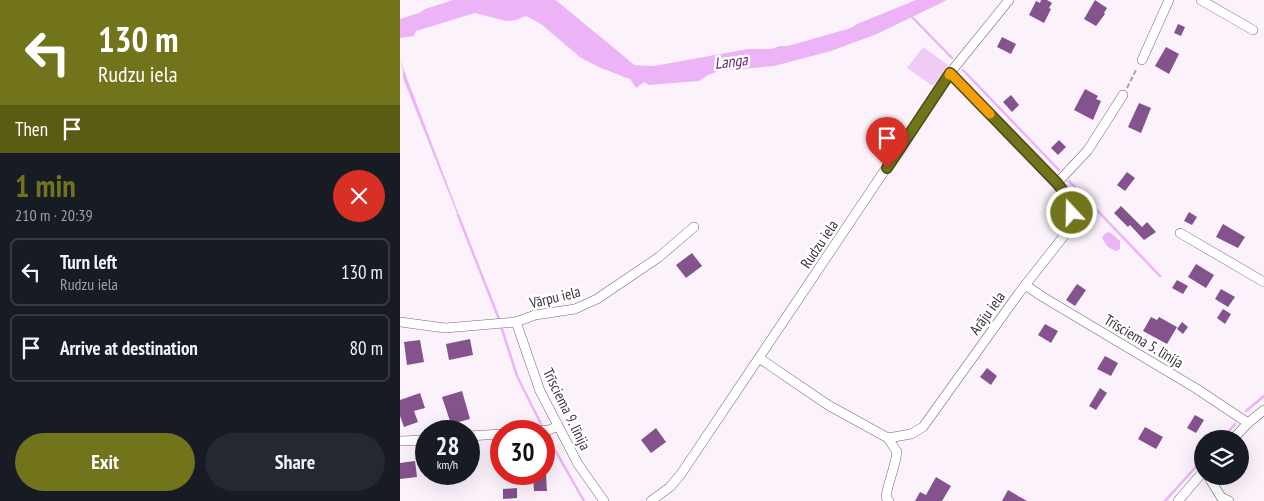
<!DOCTYPE html>
<html lang="en">
<head>
<meta charset="utf-8">
<style>
  body { margin:0; font-family:"PT Sans Narrow",sans-serif; background:#242831; color:#f1f3f6; height:100vh; display:flex; flex-direction:column; font-size:19px; white-space:nowrap }
  * { box-sizing:border-box; margin:0 }
  p { font-size:16px; color:#9ea1a6 }
  .icon { flex:none; width:28px; height:28px; fill:none; stroke:currentColor; stroke-width:2; stroke-linecap:round; stroke-linejoin:round }
  .map { position:relative; flex:1; overflow:hidden }
  .details { display:flex; flex-direction:column; background:#171b24; width:400px }
  .details>* { flex:none }
  .top-card { background:#71741a; color:#fff; overflow:hidden }
  .tools { position:absolute; left:794px; top:430px; display:grid; gap:10px }
  .tools a { display:grid; place-items:center; width:55px; height:55px; border-radius:50%; background:#171b24; box-shadow:0 5px 20px #0002; font-size:25px }
  .speed { position:absolute; left:15px; top:420px; display:flex; gap:10px; font-size:25px; font-weight:700; text-align:center }
  .speed>* { display:grid; place-content:center; width:65px; height:65px; border-radius:50%; background:#171b24; box-shadow:0 5px 20px #0002; line-height:1 }
  .speed small { font-size:12px; font-weight:400 }
  .speed .limit { border:8px solid #d22; background:#fff; color:#111 }
  .pin { position:absolute; display:grid; place-items:center; width:42px; height:42px; color:#fff; margin:-51px -21px; border-radius:50% 50% 50% 0; rotate:-45deg; box-shadow:0 0 5px #0007 }
  .pin .icon { rotate:45deg }
  .me { position:absolute; width:55px; margin:-28px; rotate:339deg; stroke-linejoin:round; filter:drop-shadow(0 0 4px #0008) }
  .turn { display:flex; align-items:center; gap:18px; height:105px; padding:0 15px; font-size:22px }
  .turn .icon { width:65px; height:65px; stroke-width:2.5 }
  .turn b { display:block; font-size:35px; line-height:42px }
  .then { display:flex; align-items:center; height:48px; padding:0 15px; background:#0003; gap:10px; font-size:19px }
  .round { display:grid; place-items:center; flex:none; width:52px; height:52px; border-radius:26px; background:#242831 }
  .head { display:flex; align-items:center; justify-content:space-between; height:85px; padding:0 15px }
  h1 { font-size:30px; font-weight:700; line-height:38px; color:#71741a }
  .cta { display:flex; gap:10px; margin-top:auto; padding:10px 15px }
  .cta a { flex:1; height:58px; border-radius:30px; background:#71741a; color:#fff; font-size:20px; font-weight:700; line-height:58px; text-align:center }
  .cta a+a { background:#242831; color:#f1f3f6 }
  ul { padding:0; list-style:none }
  li { display:flex; align-items:center; gap:15px; height:68px; margin:0 10px 8px; padding:0 5px; border:2px solid #363941; border-radius:8px }
  li div { flex:1 }
  li b { display:block; font-size:19px }
  li em { font-style:normal }
  main { display:flex; flex:1; min-height:0 }
  .map>svg:first-child { display:block }
  .green { fill:#f0cbf6 }
  .water { fill:#ecb4f6 }
  .lines { fill:none; stroke-linecap:round; stroke-linejoin:round }
  .stream { stroke:#ecb4f6; stroke-width:2.5 }
  .river { stroke:#ecb4f6; stroke-width:16 }
  .building { fill:#84528d }
  .street-casing { stroke:#79667c; stroke-width:10 }
  .path { stroke:#aca3ad; stroke-width:2; stroke-dasharray:5 2.5; stroke-linecap:butt }
  .street { stroke:#fff; stroke-width:9 }
  .route-casing { stroke:#494b11; stroke-width:12 }
  .route { stroke:#71741a; stroke-width:9 }
  .slow { stroke:#f59e0b; stroke-width:9 }
  .labels { text-anchor:middle; dominant-baseline:central; stroke-width:5; stroke-linejoin:round; paint-order:stroke }
  .street-label { font-size:15px; fill:#3b333d; stroke:#fff }
  .water-label { font-size:16px; font-style:italic; fill:#682774; stroke:#fff }
</style>
</head>
<body>
<main>
<section class="details">
<div class="top-card">
<div class="turn"><svg class="icon" aria-label="left" viewBox="0 0 24 24"><path d="M17 20v-9H6M10 6l-5 5 5 5"/></svg><div><b>130 m</b>Rudzu iela</div></div>
<div class="then">Then<svg class="icon" aria-label="arrive" viewBox="0 0 24 24"><path d="M6 21V4h12l-3 4 3 4H6"/></svg></div>
</div>
<div class="head"><div><h1>1 min</h1><p>210 m · 20:39</p></div><a class="round" style="background:#d93025;color:#fff"><svg class="icon" aria-label="close" viewBox="0 0 24 24"><path d="M6 6l12 12M18 6L6 18"/></svg></a></div>
<ul>
<li><svg class="icon" aria-label="left" viewBox="0 0 24 24"><path d="M17 20v-9H6M10 6l-5 5 5 5"/></svg><div><b>Turn left</b><p>Rudzu iela</p></div><em>130 m</em></li>
<li><svg class="icon" aria-label="arrive" viewBox="0 0 24 24"><path d="M6 21V4h12l-3 4 3 4H6"/></svg><div><b>Arrive at destination</b></div><em>80 m</em></li>
</ul>
<div class="cta"><a>Exit</a><a>Share</a></div>
</section>
<div class="map">
<svg width="864" height="501" viewBox="0 0 864 501">
  <rect width="100%" height="100%" fill="#fbf2fc"/>
  <!-- green -->
  <path class="green" d="M523,47L548,65L533,86L507,68Z"/>
  <!-- water -->
  <g class="water">
    <path d="M53,0H150L155,12L171,22L175,28L192,40L198,49L223,62L232,65L254,66L348,49H371L380,46H388L451,28L457,24L516,0H547L477,34L431,51L374,66L319,71L308,75L299,81L249,85L244,82L236,88L230,79L201,68L181,58L141,24L126,16L116,20L106,21L75,13L16,31L14,36L0,38V19L19,13L25,9Z"/>
    <path d="M0,60L59,215L58,216L3,78V71Z"/>
    <path d="M707,232L711,233L720,241V249L717,251C709,249 705,245 702,237Z"/>
  </g>
  <g class="lines">
    <!-- stream -->
    <g class="stream">
      <path d="M511,16L552,58"/>
      <path d="M563,70L659,170"/>
      <path d="M669,181L760,276"/>
      <path d="M58,215L99,319"/>
      <path d="M102,329L117,376L143,428"/>
      <path d="M846,411L864,396"/>
      <path d="M822,439L835,424"/>
      <path d="M151,443L184,501"/>
      <path d="M765,501L802,460"/>
    </g>
    <!-- river -->
    <path class="river" d="M143,0L228,70"/>
  </g>
  <!-- building -->
  <g class="building">
    <path d="M641,0H647L652,3L649,8L651,9L644,23L629,15L636,1L640,3Z"/>
    <path d="M695,0L707,8L704,13L705,14L696,26L684,19Z"/>
    <path d="M778,24L785,27L781,36L774,33Z"/>
    <path d="M602,37L616,44L611,54L597,47Z"/>
    <path d="M766,47L779,54L769,74L755,66Z"/>
    <path d="M685,89L698,96L696,99L701,101L693,120L674,110Z"/>
    <path d="M611,95L619,105L612,112L603,102Z"/>
    <path d="M739,103L751,108L741,133L728,127Z"/>
    <path d="M659,140L666,147L658,155L651,148Z"/>
    <path d="M727,172L735,178L725,191L717,185Z"/>
    <path d="M721,206L742,227L747,222L756,232L744,240L730,225L728,227L714,213Z"/>
    <path d="M789,212L797,217L792,225L784,221Z"/>
    <path d="M823,224L845,237L838,248L816,237Z"/>
    <path d="M292,253L302,266L286,278L276,265Z"/>
    <path d="M796,264L814,275L806,288L788,277Z"/>
    <path d="M777,280L788,286L783,294L772,288Z"/>
    <path d="M677,284L686,290L675,306L666,300Z"/>
    <path d="M821,289L835,297L828,307L815,299Z"/>
    <path d="M823,309L831,314L825,324L817,318Z"/>
    <path d="M751,317L757,320L759,317L777,327L767,344L743,331Z"/>
    <path d="M782,322L788,327L783,334L777,329Z"/>
    <path d="M645,324L658,331L651,343L638,335Z"/>
    <path d="M70,339L73,355L49,360L46,344Z"/>
    <path d="M20,340L24,362L7,365L4,342Z"/>
    <path d="M705,356L718,363L711,376L697,369Z"/>
    <path d="M587,368L597,376L591,385L580,377Z"/>
    <path d="M700,388L707,393L696,410L689,406Z"/>
    <path d="M62,391L70,419L51,424L42,397Z"/>
    <path d="M20,393L25,408L14,411L18,422L4,427L0,416V400Z"/>
    <path d="M795,415L804,420L796,433L787,428Z"/>
    <path d="M745,427L763,437L756,449L738,439Z"/>
    <path d="M256,428L266,442L251,453L241,440Z"/>
    <path d="M15,461L17,477L0,479V463Z"/>
    <path d="M133,474H146L147,491H134Z"/>
    <path d="M536,477L551,486L542,501H515L520,492L526,495Z"/>
    <path d="M117,488V498L103,499V489Z"/>
    <path d="M608,490L627,501H602Z"/>
  </g>
  <g class="lines">
    <defs>
      <g id="street">
        <path d="M801,0L853,30"/>
        <path d="M742,60L769,0"/>
        <path d="M657,183L688,150L723,95"/>
        <path d="M780,233L864,282"/>
        <path d="M625,285L643,297L797,389L848,423"/>
        <path d="M0,322L45,328L116,322L135,315L175,309L197,299L259,257L294,227"/>
        <path d="M116,322L140,391L178,464L204,501"/>
        <path d="M359,358L428,405L488,438L511,434L523,427L619,293L663,237L670,225L672,213L664,192L550,73"/>
        <path d="M138,431L149,430L158,426"/>
        <path d="M69,436L101,434"/>
        <path d="M488,438L497,452C495,468 488,482 486,497L489,501"/>
        <path d="M833,439L848,423L864,410"/>
        <path d="M0,441L26,440"/>
        <path d="M808,476L821,497L829,501"/>
        <path d="M251,501L270,487L281,474L550,73L609,0"/>
        <path d="M778,501L802,473"/>
      </g>
    </defs>
    <!-- street casing -->
    <use href="#street" class="street-casing"/>
    <!-- path -->
    <path class="path" d="M727,88L737,68"/>
    <!-- street -->
    <use href="#street" class="street"/>
  </g>
  <g class="lines">
    <defs>
      <path id="route" d="M487,168L550,73L657,183C665,192 669,201 672,213"/>
    </defs>
    <!-- route casing -->
    <use href="#route" class="route-casing"/>
    <!-- route -->
    <use href="#route" class="route"/>
    <!-- slow -->
    <path class="slow" d="M549,75L550,73L590,114"/>
  </g>
  <g class="labels">
    <!-- street labels -->
    <g class="street-label">
      <text transform="translate(419 244) rotate(-56)">Rudzu iela</text>
      <text transform="translate(155 297) rotate(-14)">Vārpu iela</text>
      <text transform="translate(587 313) rotate(-54)">Arāju iela</text>
      <text transform="translate(744 341) rotate(31)">Trīsciema 5. līnija</text>
      <text transform="translate(167 409) rotate(64)">Trīsciema 9. līnija</text>
    </g>
    <!-- water labels -->
    <g class="water-label">
      <text transform="translate(331 61) rotate(-7)">Langa</text>
    </g>
  </g>
</svg>
<div class="tools">
<a><svg class="icon" aria-label="layers" viewBox="0 0 24 24"><path d="M12 4l9 5-9 5-9-5zM3 14l9 5 9-5"/></svg></a>
</div>
<div class="speed"><div>28<small>km/h</small></div><div class="limit">30</div></div>
<div class="pin" style="left:487px;top:168px;background:#d93025"><svg class="icon" aria-label="arrive" viewBox="0 0 24 24"><path d="M6 21V4h12l-3 4 3 4H6"/></svg></div>
<svg class="me" style="left:672px;top:213px" viewBox="-20 -20 40 40"><circle r="17" fill="#71741a" stroke="#fff" stroke-width="3"/><path d="M0-11L8 9 0 5-8 9z" fill="#fff"/></svg>
</div>
</main>
</body>
</html>
